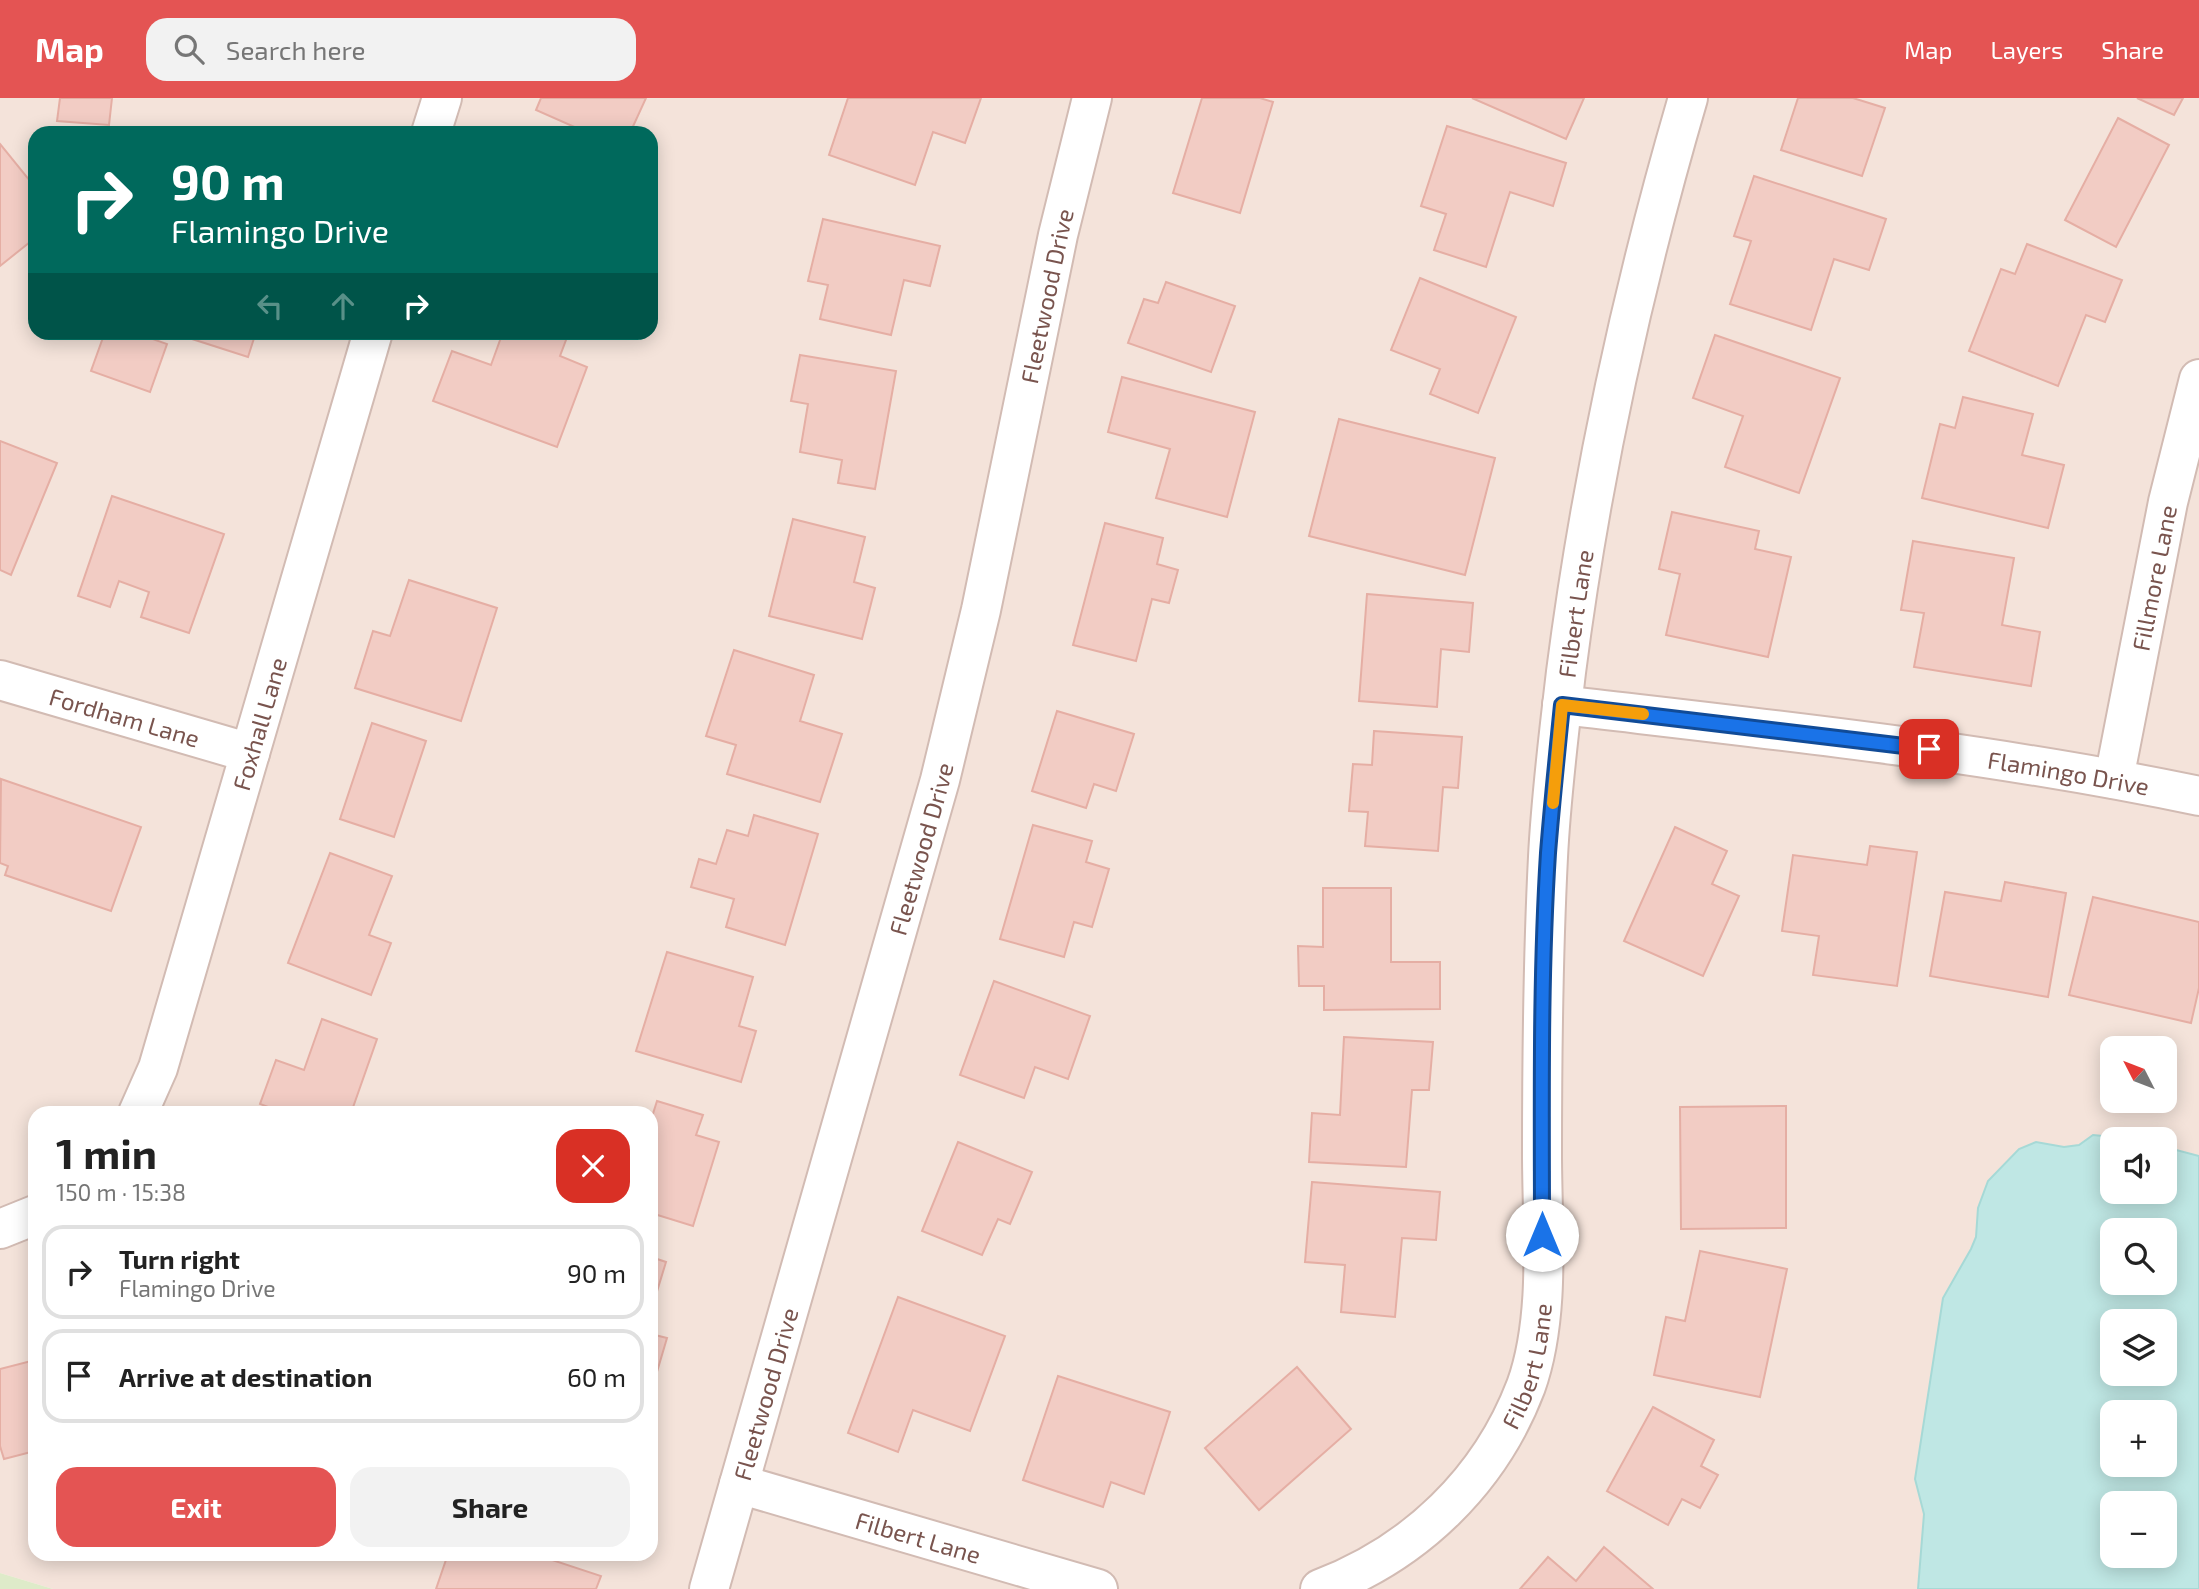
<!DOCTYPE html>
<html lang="en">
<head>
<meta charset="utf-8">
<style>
  body { margin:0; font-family:"Exo 2",sans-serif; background:#f2f2f2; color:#222; height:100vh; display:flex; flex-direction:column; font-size:26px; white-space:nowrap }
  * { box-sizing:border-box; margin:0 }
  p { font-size:23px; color:#767676 }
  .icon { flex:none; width:38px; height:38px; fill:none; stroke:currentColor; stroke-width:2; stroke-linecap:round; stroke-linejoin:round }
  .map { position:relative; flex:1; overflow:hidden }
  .drawer { position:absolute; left:28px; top:1008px; width:630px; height:455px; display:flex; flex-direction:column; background:#fff; border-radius:21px; box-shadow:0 4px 18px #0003 }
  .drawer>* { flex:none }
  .top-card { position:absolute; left:28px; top:28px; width:630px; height:214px; border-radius:21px; box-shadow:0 4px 18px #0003; background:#00695c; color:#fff; overflow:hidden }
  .needle { width:46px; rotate:312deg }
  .fabs { position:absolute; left:2100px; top:938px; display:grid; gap:14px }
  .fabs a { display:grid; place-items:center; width:77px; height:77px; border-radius:14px; background:#fff; box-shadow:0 4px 18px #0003; font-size:35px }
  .pin { position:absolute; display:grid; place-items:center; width:60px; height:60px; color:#fff; margin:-30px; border-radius:14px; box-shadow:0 4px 10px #0006 }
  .me { position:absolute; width:77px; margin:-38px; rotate:0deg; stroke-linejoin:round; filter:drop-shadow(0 0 5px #0008) }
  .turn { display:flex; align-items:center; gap:24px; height:147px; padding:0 28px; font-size:32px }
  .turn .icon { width:91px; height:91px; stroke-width:2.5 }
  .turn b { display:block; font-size:49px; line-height:60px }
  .lanes { display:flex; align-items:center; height:66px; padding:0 28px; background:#0003; justify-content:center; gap:35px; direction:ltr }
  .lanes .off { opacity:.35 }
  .round { display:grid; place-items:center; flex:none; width:74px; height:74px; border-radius:21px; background:#f2f2f2 }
  .overview { display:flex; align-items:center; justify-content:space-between; height:119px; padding:0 28px }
  h1 { font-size:42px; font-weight:700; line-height:52px }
  .action { display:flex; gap:14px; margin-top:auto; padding:14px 28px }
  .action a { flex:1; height:80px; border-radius:21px; background:#e45453; color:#fff; font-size:28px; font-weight:700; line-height:80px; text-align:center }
  .action a+a { background:#f2f2f2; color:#222 }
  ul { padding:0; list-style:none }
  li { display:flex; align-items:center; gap:21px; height:94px; margin:0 14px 10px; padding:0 14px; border:4px solid #e0e0e0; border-radius:21px }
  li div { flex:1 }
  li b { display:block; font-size:26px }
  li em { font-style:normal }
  header { display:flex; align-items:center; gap:42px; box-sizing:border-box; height:98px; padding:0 35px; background:#e45453; color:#fff }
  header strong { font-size:33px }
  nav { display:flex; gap:38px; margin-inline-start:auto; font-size:24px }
  .search { width:490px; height:63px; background:#f2f2f2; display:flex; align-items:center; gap:18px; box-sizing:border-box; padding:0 24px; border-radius:21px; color:#767676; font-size:26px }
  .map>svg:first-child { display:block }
  .residential { fill:#f4e3da; fill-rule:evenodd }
  .green { fill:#deebc9 }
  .water { fill:#bfe7e4; stroke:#a6d9d6; stroke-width:2; fill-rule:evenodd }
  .building { fill:#f2ccc4; stroke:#e5aea4; stroke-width:2 }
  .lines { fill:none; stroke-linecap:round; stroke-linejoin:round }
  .minor-casing { stroke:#d2bbb3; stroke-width:42 }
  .minor { stroke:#fff; stroke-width:38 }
  .route-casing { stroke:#114b97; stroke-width:18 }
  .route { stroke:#1a73e8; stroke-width:12 }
  .slow { stroke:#f59e0b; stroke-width:12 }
  .labels { text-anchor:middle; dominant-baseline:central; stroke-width:7; stroke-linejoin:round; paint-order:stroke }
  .street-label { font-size:24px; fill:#79544e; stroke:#fff7f3 }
</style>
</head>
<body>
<header>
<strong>Map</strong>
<div class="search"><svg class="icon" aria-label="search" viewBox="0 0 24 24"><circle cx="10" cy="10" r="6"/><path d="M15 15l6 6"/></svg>Search here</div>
<nav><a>Map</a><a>Layers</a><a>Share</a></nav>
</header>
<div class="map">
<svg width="2199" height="1491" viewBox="0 0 2199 1491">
  <rect width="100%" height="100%" fill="#fdf3ec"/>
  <!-- residential -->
  <path class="residential" d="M0,0H2199V1058L2165,1049V1041H2132L2093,1037L2079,1047L2064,1049L2036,1044L2019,1051L1988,1083L1978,1110L1976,1139L1971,1152L1943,1200L1915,1381L1924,1416L1918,1491H53L0,1475ZM35,35H651V234H35ZM2112,950H2165V1003H2112ZM35,1015H651V1456H35Z"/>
  <!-- green -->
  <path class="green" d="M0,1475L53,1491H0Z"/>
  <!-- water -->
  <path class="water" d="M2093,1037L2132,1041H2112V1094H2165V1049L2199,1058V1491H1918L1924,1416L1915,1381L1943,1200L1971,1151L1976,1139L1978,1110L1988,1083L2019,1051L2036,1044L2064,1049L2079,1047ZM2112,1132H2165V1185H2112ZM2112,1223H2165V1276H2112ZM2165,1314V1367H2112V1314ZM2165,1405V1458H2112V1405Z"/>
  <!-- building -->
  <g class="building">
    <path d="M60,0H112L109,27L57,23Z"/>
    <path d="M541,0H646L630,35H588L536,12Z"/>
    <path d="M848,0H981L965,45L933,34L915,87L829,57Z"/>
    <path d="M1202,0H1260L1273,4L1240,115L1173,95Z"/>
    <path d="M1472,0H1584L1566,41Z"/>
    <path d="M1798,0H1853L1885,10L1862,78L1781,52Z"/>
    <path d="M2137,0H2183L2174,17Z"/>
    <path d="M2118,20L2169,47L2116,149L2065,122Z"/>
    <path d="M1447,28L1566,65L1553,108L1510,94L1486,169L1434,152L1446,116L1421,108Z"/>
    <path d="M0,46L35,89V140L0,168Z"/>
    <path d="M1754,78L1886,121L1869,172L1834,161L1811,232L1730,206L1751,143L1734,138Z"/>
    <path d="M823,121L940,148L930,188L904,182L891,237L820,221L828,187L808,183Z"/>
    <path d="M2027,146L2122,182L2105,224L2086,217L2058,288L1969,253L2001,171L2015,176Z"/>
    <path d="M1420,180L1516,219L1478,315L1430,296L1440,271L1391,252Z"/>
    <path d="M1166,184L1235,208L1211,274L1128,245L1144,201L1158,205Z"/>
    <path d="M105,234H133L167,246L150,294L91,273Z"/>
    <path d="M191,234H256L248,259L189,240Z"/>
    <path d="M503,234H569L560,258L587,269L557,349L433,303L452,253L491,267Z"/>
    <path d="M1715,237L1840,280L1799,395L1725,369L1743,318L1693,300Z"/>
    <path d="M800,257L896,273L875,391L838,385L842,362L800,354L808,306L791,303Z"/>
    <path d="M1122,279L1255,314L1227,419L1156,400L1170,351L1108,334Z"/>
    <path d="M1963,299L2033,316L2022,357L2064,367L2048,430L1922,400L1940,326L1955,330Z"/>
    <path d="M1339,321L1495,360L1465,477L1309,438Z"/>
    <path d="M0,343L57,365L11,477L0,472Z"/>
    <path d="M112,398L224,436L189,535L141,519L149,494L119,483L110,509L78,498Z"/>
    <path d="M1672,414L1759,433L1755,451L1791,459L1768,559L1666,537L1680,476L1659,471Z"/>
    <path d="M793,421L865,439L854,484L875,490L862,541L769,518Z"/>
    <path d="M1105,425L1163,440L1157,466L1178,472L1169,505L1152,501L1136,563L1073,547Z"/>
    <path d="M1913,443L2014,460L2002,527L2040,534L2031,588L1914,569L1924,515L1901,512Z"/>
    <path d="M409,482L497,510L461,623L355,590L373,533L390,538Z"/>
    <path d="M1367,496L1473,505L1469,554L1441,551L1437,609L1359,603Z"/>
    <path d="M734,552L814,577L800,623L842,636L820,704L727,676L736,647L706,638Z"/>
    <path d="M1057,613L1134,636L1116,693L1094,686L1086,710L1032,693Z"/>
    <path d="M372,625L426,643L394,739L340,721Z"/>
    <path d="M1374,633L1462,639L1458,690L1443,689L1438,753L1365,748L1368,714L1349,713L1353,666L1372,667Z"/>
    <path d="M1,681L141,729L111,813L5,777L8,768L0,765Z"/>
    <path d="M754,717L818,736L785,847L726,829L734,801L691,789L699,761L716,766L727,732L748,738Z"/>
    <path d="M1033,727L1092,743L1086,764L1109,771L1092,829L1074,824L1064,859L1000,841Z"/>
    <path d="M1675,729L1727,753L1712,786L1739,798L1703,878L1624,843Z"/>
    <path d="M1870,748L1917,754L1897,888L1813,877L1819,838L1782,833L1793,757L1867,767Z"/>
    <path d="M330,755L392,778L369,837L391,845L371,897L288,865Z"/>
    <path d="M2005,784L2066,795L2048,899L1930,878L1945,794L2001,803Z"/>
    <path d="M1323,790H1391V864H1440V911L1324,912V888H1299L1298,848L1323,849Z"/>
    <path d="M2093,799L2199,824V890L2191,925L2069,897Z"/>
    <path d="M667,854L753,879L739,928L756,933L741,984L636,953Z"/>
    <path d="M994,883L1090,918L1068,981L1035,969L1024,1000L960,977Z"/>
    <path d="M322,921L377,941L351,1015H284L260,1006L276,962L304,972Z"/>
    <path d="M1344,939L1433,944L1429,992H1412L1406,1069L1309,1064L1312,1015L1340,1017Z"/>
    <path d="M657,1003L703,1017L696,1037L719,1044L693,1128L651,1115V1022Z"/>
    <path d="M1786,1008V1130L1681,1131L1680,1009Z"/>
    <path d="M958,1044L1032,1074L1010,1126L998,1121L982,1157L922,1133Z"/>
    <path d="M1312,1084L1440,1094L1436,1142L1402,1140L1395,1219L1341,1214L1345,1167L1305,1164Z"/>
    <path d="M1700,1153L1787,1171L1760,1299L1654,1277L1666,1219L1685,1223Z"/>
    <path d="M651,1159L666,1164L651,1213Z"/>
    <path d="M898,1199L1005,1238L970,1333L913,1312L898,1354L848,1335Z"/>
    <path d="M651,1236L667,1240L654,1284L651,1283Z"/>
    <path d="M35,1262V1353L4,1361L0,1348V1271Z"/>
    <path d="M1297,1269L1351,1331L1259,1412L1205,1350Z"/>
    <path d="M1058,1278L1170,1314L1144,1396L1111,1384L1103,1409L1023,1382Z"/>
    <path d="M1653,1309L1714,1342L1701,1368L1718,1377L1700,1410L1682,1401L1668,1427L1607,1393Z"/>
    <path d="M1604,1449L1653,1491H1520L1548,1459L1576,1483Z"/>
    <path d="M448,1456H534L601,1478L596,1491H436Z"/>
  </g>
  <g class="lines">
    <defs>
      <g id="minor">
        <path d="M431,35L442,0"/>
        <path id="s1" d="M0,582L250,655"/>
        <path id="s2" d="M1562,607C1775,632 1989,654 2199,698"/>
        <path id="s3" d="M2114,681L2168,404L2199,281"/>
        <path id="s4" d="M138,1015L158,970L373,234"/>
        <path d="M0,1131L35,1117"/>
        <path id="s5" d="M739,1386L1098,1491"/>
        <path id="s6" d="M709,1491L940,682L981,512L1058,137L1092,0"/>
        <path id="s7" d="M1320,1491C1415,1455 1490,1383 1526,1288C1551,1218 1542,1130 1542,1056C1542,957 1543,858 1548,759C1551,697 1559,635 1566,574C1591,380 1633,188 1688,0"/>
      </g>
    </defs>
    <!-- minor casing -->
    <use href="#minor" class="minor-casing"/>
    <!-- minor -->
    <use href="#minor" class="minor"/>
  </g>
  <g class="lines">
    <defs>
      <path id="route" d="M1542,1137C1542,1009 1540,882 1548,755C1552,705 1557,656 1562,607L1929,651"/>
    </defs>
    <!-- route casing -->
    <use href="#route" class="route-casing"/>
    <!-- route -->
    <use href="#route" class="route"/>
    <!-- slow -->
    <path class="slow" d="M1553,705L1562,607L1643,616"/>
  </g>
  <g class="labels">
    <!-- street labels -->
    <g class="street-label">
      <text stroke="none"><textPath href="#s6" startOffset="1337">Fleetwood Drive</textPath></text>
      <text stroke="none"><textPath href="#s3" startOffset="205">Fillmore Lane</textPath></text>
      <text stroke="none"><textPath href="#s7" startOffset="1074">Filbert Lane</textPath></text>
      <text stroke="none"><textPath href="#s1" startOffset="130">Fordham Lane</textPath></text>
      <text stroke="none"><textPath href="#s4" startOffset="408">Foxhall Lane</textPath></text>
      <text stroke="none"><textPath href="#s2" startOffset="511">Flamingo Drive</textPath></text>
      <text stroke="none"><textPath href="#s6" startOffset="770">Fleetwood Drive</textPath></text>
      <text stroke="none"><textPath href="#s7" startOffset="318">Filbert Lane</textPath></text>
      <text stroke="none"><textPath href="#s6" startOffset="203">Fleetwood Drive</textPath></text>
      <text stroke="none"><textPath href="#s5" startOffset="187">Filbert Lane</textPath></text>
    </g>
  </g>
</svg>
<div class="fabs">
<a><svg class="needle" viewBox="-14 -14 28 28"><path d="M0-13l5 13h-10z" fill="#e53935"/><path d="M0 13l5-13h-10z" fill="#767676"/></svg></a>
<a><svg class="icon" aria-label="sound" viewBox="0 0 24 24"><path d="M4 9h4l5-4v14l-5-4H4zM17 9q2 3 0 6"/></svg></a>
<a><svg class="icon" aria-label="search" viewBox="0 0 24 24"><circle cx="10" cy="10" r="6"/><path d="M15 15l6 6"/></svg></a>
<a><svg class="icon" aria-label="layers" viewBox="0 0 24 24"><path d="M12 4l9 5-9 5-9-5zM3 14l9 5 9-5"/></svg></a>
<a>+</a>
<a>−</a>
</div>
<div class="pin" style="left:1929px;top:651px;background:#d93025"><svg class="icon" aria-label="arrive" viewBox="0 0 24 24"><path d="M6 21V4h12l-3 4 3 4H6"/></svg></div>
<svg class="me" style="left:1542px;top:1137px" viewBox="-20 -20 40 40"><circle r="19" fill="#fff"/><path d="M0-13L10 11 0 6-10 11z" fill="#1a73e8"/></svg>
<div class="top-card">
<div class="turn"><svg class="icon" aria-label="right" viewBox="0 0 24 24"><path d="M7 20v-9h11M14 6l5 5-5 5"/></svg><div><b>90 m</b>Flamingo Drive</div></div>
<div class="lanes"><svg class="icon off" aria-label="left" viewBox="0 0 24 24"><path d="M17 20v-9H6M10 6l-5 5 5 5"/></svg><svg class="icon off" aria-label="ahead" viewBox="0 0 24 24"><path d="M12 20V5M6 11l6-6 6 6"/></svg><svg class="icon" aria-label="right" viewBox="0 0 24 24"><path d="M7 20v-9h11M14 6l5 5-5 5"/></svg></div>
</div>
<section class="drawer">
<div class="overview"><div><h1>1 min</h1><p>150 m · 15:38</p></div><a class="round" style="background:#d93025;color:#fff"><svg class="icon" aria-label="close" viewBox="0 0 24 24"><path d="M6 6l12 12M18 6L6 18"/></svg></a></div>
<ul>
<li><svg class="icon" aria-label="right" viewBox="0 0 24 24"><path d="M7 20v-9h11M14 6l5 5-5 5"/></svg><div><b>Turn right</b><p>Flamingo Drive</p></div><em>90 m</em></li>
<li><svg class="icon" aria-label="arrive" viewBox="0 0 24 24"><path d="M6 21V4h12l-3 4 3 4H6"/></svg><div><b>Arrive at destination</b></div><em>60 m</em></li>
</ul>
<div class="action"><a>Exit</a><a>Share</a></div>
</section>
</div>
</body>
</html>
